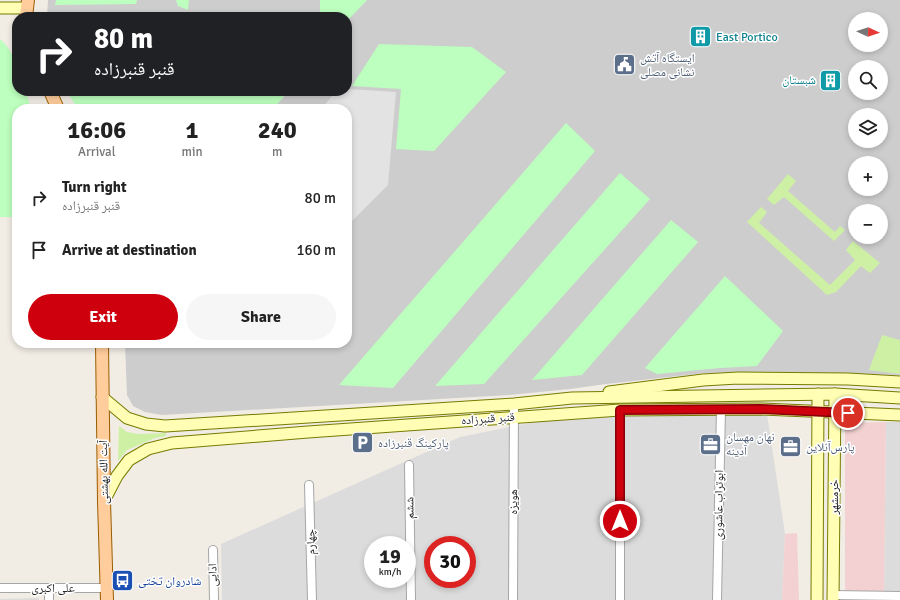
<!DOCTYPE html>
<html lang="en">
<head>
<meta charset="utf-8">
<style>
  body { margin:0; font-family:Signika,"Noto Naskh Arabic",sans-serif; background:#f6f6f6; color:#222; height:100vh; display:flex; flex-direction:column; font-size:15px; white-space:nowrap }
  * { box-sizing:border-box; margin:0 }
  p { font-size:13px; color:#767676 }
  .icon { flex:none; width:22px; height:22px; fill:none; stroke:currentColor; stroke-width:2; stroke-linecap:round; stroke-linejoin:round }
  .map { position:relative; flex:1; overflow:hidden }
  .side { position:absolute; left:12px; top:104px; width:340px; height:244px; display:flex; flex-direction:column; background:#fff; border-radius:16px; box-shadow:0 2px 6px #0003 }
  .side>* { flex:none }
  .hud { position:absolute; left:12px; top:12px; width:340px; height:84px; border-radius:16px; box-shadow:0 2px 6px #0003; background:#202124; color:#fff; overflow:hidden }
  .needle { width:26px; rotate:93deg }
  .fabs { position:absolute; left:848px; top:12px; display:grid; gap:8px }
  .fabs a { display:grid; place-items:center; width:40px; height:40px; border-radius:50%; background:#fff; box-shadow:0 2px 6px #0003; font-size:20px }
  .speed { position:absolute; left:364px; top:536px; display:flex; gap:8px; font-size:20px; font-weight:700; text-align:center }
  .speed>* { display:grid; place-content:center; width:52px; height:52px; border-radius:50%; background:#fff; box-shadow:0 2px 6px #0003; line-height:1 }
  .speed small { font-size:10px; font-weight:400 }
  .speed .limit { border:6px solid #d22; background:#fff; color:#111 }
  .pin { position:absolute; display:grid; place-items:center; width:34px; height:34px; color:#fff; margin:-17px; border:2px solid #fff; border-radius:50%; box-shadow:0 1px 4px #0007 }
  .me { position:absolute; width:44px; margin:-22px; rotate:0deg; stroke-linejoin:round; filter:drop-shadow(0 0 3px #0008) }
  .turn { display:flex; align-items:center; gap:14px; height:84px; padding:0 16px; font-size:18px }
  .turn .icon { width:52px; height:52px; stroke-width:2.5 }
  .turn b { display:block; font-size:28px; line-height:34px }
  .eta { display:flex; justify-content:space-evenly; align-items:center; height:68px; text-align:center }
  .eta b { font-size:24px; font-weight:700; line-height:28px }
  .primary-button { display:flex; gap:8px; margin-top:auto; padding:8px 16px }
  .primary-button a { flex:1; height:46px; border-radius:24px; background:#ce000d; color:#fff; font-size:16px; font-weight:700; line-height:46px; text-align:center }
  .primary-button a+a { background:#f6f6f6; color:#222 }
  ul { padding:0; list-style:none }
  li { display:flex; align-items:center; gap:12px; height:52px; padding:0 16px }
  li div { flex:1 }
  li b { display:block; font-size:15px }
  li em { font-style:normal }
  .map>svg:first-child { display:block }
  .residential { fill:#dddcdc; fill-rule:evenodd }
  .commercial { fill:#f3d1d2 }
  .religious { fill:#cdcdcd; fill-rule:evenodd }
  .grass { fill:#cef0a5 }
  .park { fill:#bdffbe }
  .parking { fill:#e3e3e3 }
  .lines { fill:none; stroke-linecap:round; stroke-linejoin:round }
  .minor-casing { stroke:#a6a6a6; stroke-width:10 }
  .secondary-casing { stroke:#767c00; stroke-width:13 }
  .primary-casing { stroke:#9a5d00; stroke-width:14 }
  .minor { stroke:#fff; stroke-width:8 }
  .secondary { stroke:#fffeb4; stroke-width:11 }
  .primary { stroke:#ffcd9b; stroke-width:12 }
  .route-casing { stroke:#860008; stroke-width:10 }
  .route { stroke:#ce000d; stroke-width:7 }
  .labels { text-anchor:middle; dominant-baseline:central; stroke-width:3; stroke-linejoin:round; paint-order:stroke }
  .culture-label { font-size:12px; fill:#0d838f; stroke:#fff; text-anchor:start }
  .service-label { font-size:12px; fill:#4e5e75; stroke:#fff; text-anchor:start }
  .street-label { font-size:12px; fill:#1f1f1f; stroke:#fff }
  .transit-label { font-size:12px; fill:#164399; stroke:#fff; text-anchor:start }
</style>
</head>
<body>
<div class="map">
<svg width="900" height="600" viewBox="0 0 900 600">
  <rect width="100%" height="100%" fill="#f1ece4"/>
  <!-- residential -->
  <g class="residential">
    <path d="M651,414H767L785,534L782,600H222L221,544L460,437L554,418ZM373,545H407V579H373ZM433,545H467V579H433Z"/>
    <path d="M886,422H900V600H884Z"/>
    <path d="M39,598V600H0V599Z"/>
  </g>
  <!-- commercial -->
  <g class="commercial">
    <path d="M886,422L884,600H845V423Z"/>
    <path d="M797,533L799,600H782L785,534Z"/>
  </g>
  <!-- religious -->
  <path class="religious" d="M48,0H900V375L764,372L705,373L606,384L570,389L509,395L162,415L145,412L133,406L127,395L125,343H347V109H79L71,91H347V17H47ZM855,19H881V45H855ZM855,67H881V93H855ZM855,115H881V141H855ZM855,163H881V189H855ZM855,211H881V237H855Z"/>
  <!-- grass -->
  <g class="grass">
    <path d="M788,174L796,181L788,191L835,232L840,226L845,230L834,241L784,197L774,205L767,199Z"/>
    <path d="M761,207L767,212L759,223L830,285L855,260L846,250L853,241L880,263L870,273L861,266L836,292L827,295L747,222Z"/>
    <path d="M882,335L900,340V374L869,370Z"/>
    <path d="M119,426L127,432L139,434L166,433V436L155,438L127,450L118,461Z"/>
  </g>
  <!-- park -->
  <g class="park">
    <path d="M56,0H137L136,4L55,5Z"/>
    <path d="M176,0H189L188,10L178,6Z"/>
    <path d="M320,0H367L350,18L320,17Z"/>
    <path d="M0,39C17,54 17,70 17,91H26L31,109H17V217H0Z"/>
    <path d="M379,44L472,47L506,72L434,151L396,149L401,89L352,86Z"/>
    <path d="M69,91H289L273,109H78L69,95Z"/>
    <path d="M566,123L595,151L393,388L339,385Z"/>
    <path d="M620,173L650,199L484,384L435,386Z"/>
    <path d="M671,220L698,242L582,375L532,380Z"/>
    <path d="M725,276L783,331L757,366L720,368L657,374L645,368Z"/>
  </g>
  <!-- parking -->
  <path class="parking" d="M347,89L396,92L388,185L350,223H347V109H321L334,94L347,91Z"/>
  <g class="lines">
    <defs>
      <g id="minor">
        <path d="M409,465L411,600"/>
        <path d="M309,485L312,600"/>
        <path d="M213,550L214,600"/>
        <path d="M0,588H107"/>
        <path d="M833,595L900,596"/>
        <path d="M49,600V588"/>
        <path d="M513,600L514,404"/>
        <path d="M620,600V410"/>
        <path d="M717,600L721,409"/>
      </g>
      <g id="secondary">
        <path d="M0,8H26"/>
        <path d="M609,392L703,380L738,378L848,379L900,382"/>
        <path d="M102,397L127,418L146,424L165,426L514,404L572,398L835,394L900,398"/>
        <path d="M104,501L117,476L129,460L148,449L172,443L308,432L620,410L761,409L900,415"/>
        <path d="M817,600L818,394"/>
        <path d="M833,600L835,394"/>
      </g>
      <g id="primary">
        <path d="M26,17L28,0"/>
        <path d="M50,91L58,109"/>
        <path d="M102,343L104,501L107,600"/>
      </g>
    </defs>
    <!-- minor casing -->
    <use href="#minor" class="minor-casing"/>
    <!-- secondary casing -->
    <use href="#secondary" class="secondary-casing"/>
    <!-- primary casing -->
    <use href="#primary" class="primary-casing"/>
    <!-- minor -->
    <use href="#minor" class="minor"/>
    <!-- secondary -->
    <use href="#secondary" class="secondary"/>
    <!-- primary -->
    <use href="#primary" class="primary"/>
  </g>
  <g class="lines">
    <defs>
      <path id="route" d="M620,521V410L761,409L848,413"/>
    </defs>
    <!-- route casing -->
    <use href="#route" class="route-casing"/>
    <!-- route -->
    <use href="#route" class="route"/>
  </g>
  <!-- icons -->
  <defs>
    <symbol id="building-square" viewBox="-11 -11 22 22"><rect x="-9" y="-9" width="18" height="18" rx="4" fill="#0f9aa8" stroke="#fff"/><path d="M-4-6H4V6H1V3H-1V6H-4ZM-2.5-4.3h1.7v1.8h-1.7ZM.8-4.3h1.7v1.8H.8ZM-2.5-1h1.7V.8h-1.7ZM.8-1h1.7V.8H.8Z" fill="#fff"/></symbol>
    <symbol id="civic-square" viewBox="-11 -11 22 22"><rect x="-9" y="-9" width="18" height="18" rx="4" fill="#5c6f8a" stroke="#fff"/><path d="M-.6-6.5H3V-4.5H.6V-3L4-1V1h2V6H-6V1h2V-1L-.6-3ZM-1.2 2.5V6h2.4V2.5Z" fill="#fff"/></symbol>
    <symbol id="parking-square" viewBox="-11 -11 22 22"><rect x="-9" y="-9" width="18" height="18" rx="4" fill="#5c6f8a" stroke="#fff"/><path d="M-3.5-5.5H1a3.5 3.5 0 0 1 0 7H-1V5.5H-3.5ZM-1-3.4V-.6H.8a1.4 1.4 0 0 0 0-2.8Z" fill="#fff"/></symbol>
    <symbol id="office-square" viewBox="-11 -11 22 22"><rect x="-9" y="-9" width="18" height="18" rx="4" fill="#5c6f8a" stroke="#fff"/><path d="M-6-3h4V-5.5h4V-3h4V5H-6ZM-1-4.5V-3h2v-1.5ZM-6 0V1H6V0Z" fill="#fff"/></symbol>
    <symbol id="bus-square" viewBox="-11 -11 22 22"><rect x="-9" y="-9" width="18" height="18" rx="4" fill="#1a4fb4" stroke="#fff"/><path d="M-5-6H5V4H4V6H2V4H-2V6H-4V4H-5ZM-3.5-4V0h7V-4ZM-3.5 1.2v1.5H-2V1.2ZM2 1.2v1.5H3.5V1.2Z" fill="#fff"/></symbol>
  </defs>
  <g fill-rule="evenodd">
    <use href="#building-square" x="688" y="24" width="25" height="25"/>
    <use href="#civic-square" x="612" y="52" width="25" height="25"/>
    <use href="#building-square" x="818" y="68" width="25" height="25"/>
    <use href="#parking-square" x="350" y="430" width="25" height="25"/>
    <use href="#office-square" x="698" y="432" width="25" height="25"/>
    <use href="#office-square" x="778" y="434" width="25" height="25"/>
    <use href="#bus-square" x="110" y="568" width="25" height="25"/>
  </g>
  <g class="labels">
    <!-- culture labels -->
    <g class="culture-label">
      <text x="716" y="37">East Portico</text>
      <text x="816" y="80" text-anchor="end">شبستان</text>
    </g>
    <!-- service labels -->
    <g class="service-label">
      <text x="640" y="58">ایستگاه آتش<tspan x="640" dy="14">نشانی مصلی</tspan></text>
      <text x="726" y="437">نهان مهسان<tspan x="726" dy="14">آدینه</tspan></text>
      <text x="378" y="443">پارکینگ قنبرزاده</text>
      <text x="806" y="447">پارس‌آنلاین</text>
    </g>
    <!-- street labels -->
    <g class="street-label">
      <text transform="translate(488 419) rotate(-4)">قنبر قنبرزاده</text>
      <text transform="translate(104 472) rotate(-91)">آیت الله بهشتی</text>
      <text transform="translate(834 497) rotate(-90)">خرمشهر</text>
      <text transform="translate(513 502) rotate(-90)">هویزه</text>
      <text transform="translate(719 505) rotate(-89)">ابوتراب عاشوری</text>
      <text transform="translate(410 508) rotate(-91)">ششم</text>
      <text transform="translate(311 542) rotate(-91)">چهارم</text>
      <text transform="translate(213 575) rotate(-91)">ادایی</text>
      <text x="53" y="588">علی‌ اکبری</text>
    </g>
    <!-- transit labels -->
    <g class="transit-label">
      <text x="138" y="581">شادروان تختی</text>
    </g>
  </g>
</svg>
<div class="fabs">
<a><svg class="needle" viewBox="-14 -14 28 28"><path d="M0-13l5 13h-10z" fill="#e53935"/><path d="M0 13l5-13h-10z" fill="#767676"/></svg></a>
<a><svg class="icon" aria-label="search" viewBox="0 0 24 24"><circle cx="10" cy="10" r="6"/><path d="M15 15l6 6"/></svg></a>
<a><svg class="icon" aria-label="layers" viewBox="0 0 24 24"><path d="M12 4l9 5-9 5-9-5zM3 14l9 5 9-5"/></svg></a>
<a>+</a>
<a>−</a>
</div>
<div class="speed"><div>19<small>km/h</small></div><div class="limit">30</div></div>
<div class="pin" style="left:848px;top:413px;background:#d93025"><svg class="icon" aria-label="arrive" viewBox="0 0 24 24"><path d="M6 21V4h12l-3 4 3 4H6"/></svg></div>
<svg class="me" style="left:620px;top:521px" viewBox="-20 -20 40 40"><circle r="17" fill="#ce000d" stroke="#fff" stroke-width="3"/><path d="M0-11L8 9 0 5-8 9z" fill="#fff"/></svg>
<div class="hud">
<div class="turn"><svg class="icon" aria-label="right" viewBox="0 0 24 24"><path d="M7 20v-9h11M14 6l5 5-5 5"/></svg><div><b>80 m</b>قنبر قنبرزاده</div></div>
</div>
<section class="side">
<div class="eta">
<div><b>16:06</b><p>Arrival</p></div>
<div><b>1</b><p>min</p></div>
<div><b>240</b><p>m</p></div>
</div>
<ul>
<li><svg class="icon" aria-label="right" viewBox="0 0 24 24"><path d="M7 20v-9h11M14 6l5 5-5 5"/></svg><div><b>Turn right</b><p>قنبر قنبرزاده</p></div><em>80 m</em></li>
<li><svg class="icon" aria-label="arrive" viewBox="0 0 24 24"><path d="M6 21V4h12l-3 4 3 4H6"/></svg><div><b>Arrive at destination</b></div><em>160 m</em></li>
</ul>
<div class="primary-button"><a>Exit</a><a>Share</a></div>
</section>
</div>
</body>
</html>
